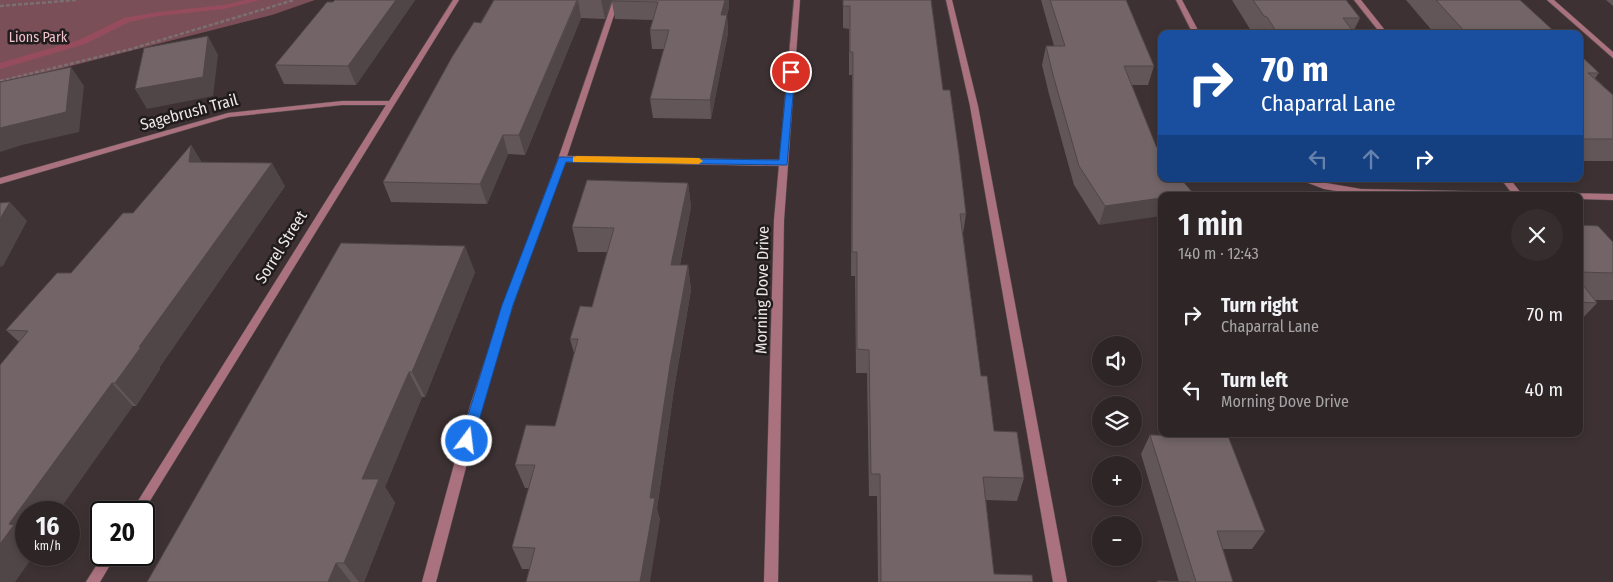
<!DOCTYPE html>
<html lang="en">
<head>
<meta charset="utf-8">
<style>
  body { margin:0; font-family:"Fira Sans Condensed",sans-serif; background:#362d2e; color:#f1f3f6; height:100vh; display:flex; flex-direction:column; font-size:19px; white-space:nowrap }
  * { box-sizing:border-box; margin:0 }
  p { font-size:16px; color:#a7a5a7 }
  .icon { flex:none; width:28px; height:28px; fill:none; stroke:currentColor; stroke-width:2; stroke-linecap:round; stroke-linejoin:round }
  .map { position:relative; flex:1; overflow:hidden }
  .drawer { position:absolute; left:1158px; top:192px; width:425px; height:245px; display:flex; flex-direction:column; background:#2e2526; border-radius:10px; box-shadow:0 2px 8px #0003,0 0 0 1px #494243 }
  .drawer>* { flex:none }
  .guide { position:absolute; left:1158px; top:30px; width:425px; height:152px; border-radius:10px; box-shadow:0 2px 8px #0003,0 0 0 1px #494243; background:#1a4fa0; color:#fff; overflow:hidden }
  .tools { position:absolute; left:1092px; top:336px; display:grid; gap:10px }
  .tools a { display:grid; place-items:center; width:50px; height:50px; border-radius:50%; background:#2e2526; box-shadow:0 2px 8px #0003,0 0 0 1px #494243; font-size:25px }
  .speed { position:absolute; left:15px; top:501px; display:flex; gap:10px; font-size:25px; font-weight:700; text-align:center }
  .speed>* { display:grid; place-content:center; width:65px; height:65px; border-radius:50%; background:#2e2526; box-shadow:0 2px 8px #0003,0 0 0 1px #494243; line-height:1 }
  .speed small { font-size:12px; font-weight:400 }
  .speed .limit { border:2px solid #111; border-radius:8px; background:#fff; color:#111 }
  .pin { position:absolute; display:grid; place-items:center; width:42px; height:42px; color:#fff; margin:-21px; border:2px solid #fff; border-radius:50%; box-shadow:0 1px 5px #0007 }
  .me { position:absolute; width:55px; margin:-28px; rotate:15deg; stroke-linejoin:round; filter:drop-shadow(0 0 4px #0008) }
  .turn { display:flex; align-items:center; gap:18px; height:105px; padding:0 20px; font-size:22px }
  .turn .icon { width:65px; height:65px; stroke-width:2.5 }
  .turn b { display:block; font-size:35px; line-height:42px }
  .lanes { display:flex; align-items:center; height:48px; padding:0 20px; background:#0003; justify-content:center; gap:25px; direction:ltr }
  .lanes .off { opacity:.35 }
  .round { display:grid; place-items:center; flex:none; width:52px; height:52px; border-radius:26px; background:#362d2e }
  .headline { display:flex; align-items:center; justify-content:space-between; height:85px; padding:0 20px }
  h1 { font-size:30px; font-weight:600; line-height:38px }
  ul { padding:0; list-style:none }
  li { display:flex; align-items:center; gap:15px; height:75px; padding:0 20px }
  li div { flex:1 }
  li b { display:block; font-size:19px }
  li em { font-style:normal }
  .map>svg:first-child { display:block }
  .green { fill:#7b4f58 }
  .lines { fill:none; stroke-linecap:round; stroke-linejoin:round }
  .stream { fill:#974c5e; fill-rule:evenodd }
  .service-casing { stroke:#594e50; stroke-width:1 }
  .minor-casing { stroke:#594e50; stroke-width:1 }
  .path { stroke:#7a6f71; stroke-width:2.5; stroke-dasharray:4 2; stroke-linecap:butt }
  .service { fill:#aa727e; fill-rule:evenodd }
  .minor { fill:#aa727e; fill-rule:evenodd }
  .wall { fill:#625659 }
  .shaded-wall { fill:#504648 }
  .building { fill:#726467; stroke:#504648 }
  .route { fill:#1a73e8; stroke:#114b97 }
  .slow { fill:#f59e0b }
  .labels { text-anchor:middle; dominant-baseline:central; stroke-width:5; stroke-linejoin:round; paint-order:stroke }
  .far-park-label { font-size:14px; fill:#f1c4cc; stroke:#201b1c }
  .street-label { font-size:16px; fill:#efe7e8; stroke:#201b1c }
</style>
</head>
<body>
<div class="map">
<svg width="1613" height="582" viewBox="0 0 1613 582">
  <rect width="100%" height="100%" fill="#3d3133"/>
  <!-- green -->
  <path class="green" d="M0,0H315L272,15L0,84Z"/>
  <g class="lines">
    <!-- stream -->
    <path class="stream" d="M245,0H260L224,9L158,16L129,22L85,44L0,69V63L79,40L124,18L158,12L224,5Z"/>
    <defs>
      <g id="service">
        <path d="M613,0H619L567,156L784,160L788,163L784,166L565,162L513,305L482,406L436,582H422L470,406L503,305L558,159Z"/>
        <path d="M946,0H952L978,106L1067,582H1053L970,106Z"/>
        <path d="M1354,0H1361L1388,34H1381Z"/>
        <path d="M1501,179H1510L1521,193L1522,196H1514Z"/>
      </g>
      <g id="minor">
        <path d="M453,0H459L143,512H131L386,105H342L229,117L0,184V178L228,113L342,101H389Z"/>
        <path d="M794,0H800L784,220L778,582H764L774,220Z"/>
        <path d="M1176,0H1182L1200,34H1193Z"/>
        <path d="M1547,0H1554L1613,52V58Z"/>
        <path d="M1302,179H1314L1326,183L1361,189L1613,194V200L1579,199V196L1361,195L1324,189L1303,181Z"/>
        <path d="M103,555H116L100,582H86Z"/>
      </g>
    </defs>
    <!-- service casing -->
    <use href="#service" class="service-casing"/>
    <!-- minor casing -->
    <use href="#minor" class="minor-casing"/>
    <!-- path -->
    <g class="path">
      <path d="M0,6L76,0"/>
      <path d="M0,81L131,49L294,0"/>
    </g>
    <!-- service -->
    <use href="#service" class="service"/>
    <!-- minor -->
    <use href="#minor" class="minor"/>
  </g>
  <!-- wall -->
  <g class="wall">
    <path d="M335,0H415L356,85L284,84L275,65Z"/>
    <path d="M494,0H729V7L727,15L728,33L711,119L653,118L650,99L664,49H652L650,30L653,20L615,19L612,2L605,19L581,18L525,155L508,154L487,204L391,202L383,182Z"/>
    <path d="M843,0H931L943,90L966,214L963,234L981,376L994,431L1024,478L1017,501L986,500L994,574L1033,582H878L877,496H869L867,373H856L855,276H851L852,75H849V29L843,28Z"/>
    <path d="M1041,0H1126L1154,66L1148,85H1132L1156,146L1099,225L1074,185L1049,94L1042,65L1046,46H1054Z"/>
    <path d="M1232,0H1346L1360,18L1353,32L1355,34H1253Z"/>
    <path d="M1406,0H1520L1557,34H1435Z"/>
    <path d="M1606,0H1613V6Z"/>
    <path d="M1579,54L1599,73L1595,78L1613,95V161H1579Z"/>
    <path d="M191,145L202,163L285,186L159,368L160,369L136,406H133L19,342L6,330L71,273L133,213Z"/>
    <path d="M688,183L691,207L680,265H688L691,290L674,389L657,509L660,520L530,569H522L512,547L529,488H525L515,465L555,426L574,353L570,339L592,307L607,252H578L572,227Z"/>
    <path d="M1579,225L1613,242V300H1595L1597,303L1579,322Z"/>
    <path d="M475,272L425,397H422L385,487L395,503L364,582H147Z"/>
    <path d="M1150,435L1265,531L1252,549H1223L1233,582H1157V581L1179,582L1141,454Z"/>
  </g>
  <!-- shaded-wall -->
  <g class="shaded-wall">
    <path d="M396,0H415L356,85L348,66Z"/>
    <path d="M578,0L581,18L525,155L519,135Z"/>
    <path d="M601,0H612L605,19Z"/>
    <path d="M725,0H729V7L727,15L728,33L711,119L710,100L721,15Z"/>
    <path d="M208,36L218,55L213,96L147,109L135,89Z"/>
    <path d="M71,67L84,86L79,132L22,145L0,152V128Z"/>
    <path d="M503,135L508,154L487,204L480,184Z"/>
    <path d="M191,145L205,168L189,162Z"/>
    <path d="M272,163L285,186L159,368L160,369L136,406L115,383L139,347Z"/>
    <path d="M688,183L691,207L675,289L671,265Z"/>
    <path d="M1193,193L1191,196H1171Z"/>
    <path d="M1161,198V216L1099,225L1105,206Z"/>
    <path d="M10,202L27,221L3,266L0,267V219Z"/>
    <path d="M465,246L475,272L425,397L412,372Z"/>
    <path d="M688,265L691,290L674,389L657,509L660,520L650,582H640L650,498L670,365Z"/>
    <path d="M409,372L422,397L385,487L395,503L364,582H359L344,563L362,479Z"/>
    <path d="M112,383L133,406L58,512H26V555H34L15,582H0V544L9,524Z"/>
    <path d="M336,563L351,582H328Z"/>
  </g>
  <!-- building -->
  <g class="building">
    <path d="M335,0H396L348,66L275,65L327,2H333Z"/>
    <path d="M494,0H577L519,135H503L480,184L383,182L452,57L474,22L481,23Z"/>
    <path d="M612,0H725L721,15H727L710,100L650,99L669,30H650L658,2L611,1Z"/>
    <path d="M843,0H931L943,90H950L959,154L966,214H960L981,376H987L994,431L1017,432L1024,478L983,477L994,574L1032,575L1033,582H881L880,474H871L869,350L857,349V252H852L853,52H850V6H843Z"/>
    <path d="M1050,0H1126L1154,66H1124L1156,146L1161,153V179H1181L1193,193L1171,196H1161V198L1105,206L1079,166L1053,75L1046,46H1065Z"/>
    <path d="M1253,0H1346L1360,18H1343L1355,34H1278L1267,17L1264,16Z"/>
    <path d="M1436,0H1520L1557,34H1467Z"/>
    <path d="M208,36L203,77L135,89L144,48Z"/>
    <path d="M1579,54L1599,73H1588L1613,95V139H1579Z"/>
    <path d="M71,67L66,112L0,128V82Z"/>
    <path d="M191,145L189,162L272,163L139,347H141L115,383H112L9,524L14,525L0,544V365L28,331L6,330L57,273H71L123,213H133Z"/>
    <path d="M587,180L688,183L671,265H688L670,365L650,498H655L640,582H526L535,548L512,547L535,465H515L526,425L555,426L578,339H570L580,306L592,307L614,228L572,227Z"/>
    <path d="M10,202L0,219V203Z"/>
    <path d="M1579,225L1598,226L1613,242V273L1579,272Z"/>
    <path d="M341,243L465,246L412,372H409L362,479H379L344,563H336L328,582H147Z"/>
    <path d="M1579,280L1597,303L1579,302Z"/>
    <path d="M1150,435L1228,436L1265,531H1217L1233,582H1196Z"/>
    <path d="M1157,581L1190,582H1158Z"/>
  </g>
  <!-- route -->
  <path class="route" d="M788,70L795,72L787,165L566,162L513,305L473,441L472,445L467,447L462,445L460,441L502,305L559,157L779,160Z"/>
  <!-- slow -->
  <path class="slow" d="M577,156L699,158L703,161L699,164L573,162V157Z"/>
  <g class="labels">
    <!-- far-park labels -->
    <g class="far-park-label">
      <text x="38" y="37">Lions Park</text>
    </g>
    <!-- street labels -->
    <g class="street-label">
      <text transform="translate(189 112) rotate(-15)">Sagebrush Trail</text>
      <text transform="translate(281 247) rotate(-58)">Sorrel Street</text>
      <text transform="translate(762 290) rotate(-89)">Morning Dove Drive</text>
    </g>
  </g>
</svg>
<div class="tools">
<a><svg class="icon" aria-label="sound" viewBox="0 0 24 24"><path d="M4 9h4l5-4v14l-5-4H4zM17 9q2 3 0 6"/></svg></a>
<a><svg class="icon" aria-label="layers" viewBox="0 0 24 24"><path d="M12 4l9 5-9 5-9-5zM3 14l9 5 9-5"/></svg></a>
<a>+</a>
<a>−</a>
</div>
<div class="speed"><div>16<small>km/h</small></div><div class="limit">20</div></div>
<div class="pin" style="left:791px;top:72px;background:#d93025"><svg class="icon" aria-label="arrive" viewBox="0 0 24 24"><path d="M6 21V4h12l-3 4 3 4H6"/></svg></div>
<svg class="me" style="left:467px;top:441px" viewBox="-20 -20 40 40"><circle r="17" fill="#1a73e8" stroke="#fff" stroke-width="3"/><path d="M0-11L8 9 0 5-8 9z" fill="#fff"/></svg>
<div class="guide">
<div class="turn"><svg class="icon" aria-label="right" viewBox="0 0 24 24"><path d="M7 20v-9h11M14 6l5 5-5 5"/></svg><div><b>70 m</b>Chaparral Lane</div></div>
<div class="lanes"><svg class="icon off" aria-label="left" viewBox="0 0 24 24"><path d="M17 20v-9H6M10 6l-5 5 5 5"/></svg><svg class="icon off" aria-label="ahead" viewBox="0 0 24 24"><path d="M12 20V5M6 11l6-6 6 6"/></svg><svg class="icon" aria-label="right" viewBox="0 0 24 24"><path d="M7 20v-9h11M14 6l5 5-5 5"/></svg></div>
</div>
<section class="drawer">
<div class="headline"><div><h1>1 min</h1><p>140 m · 12:43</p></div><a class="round"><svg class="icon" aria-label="close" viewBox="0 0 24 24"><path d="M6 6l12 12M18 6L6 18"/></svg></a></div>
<ul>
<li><svg class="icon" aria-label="right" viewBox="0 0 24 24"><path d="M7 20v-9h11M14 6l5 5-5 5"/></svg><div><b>Turn right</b><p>Chaparral Lane</p></div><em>70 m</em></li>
<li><svg class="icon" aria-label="left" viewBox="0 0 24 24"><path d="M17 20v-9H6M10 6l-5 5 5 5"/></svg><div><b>Turn left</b><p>Morning Dove Drive</p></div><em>40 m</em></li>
</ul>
</section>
</div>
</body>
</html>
